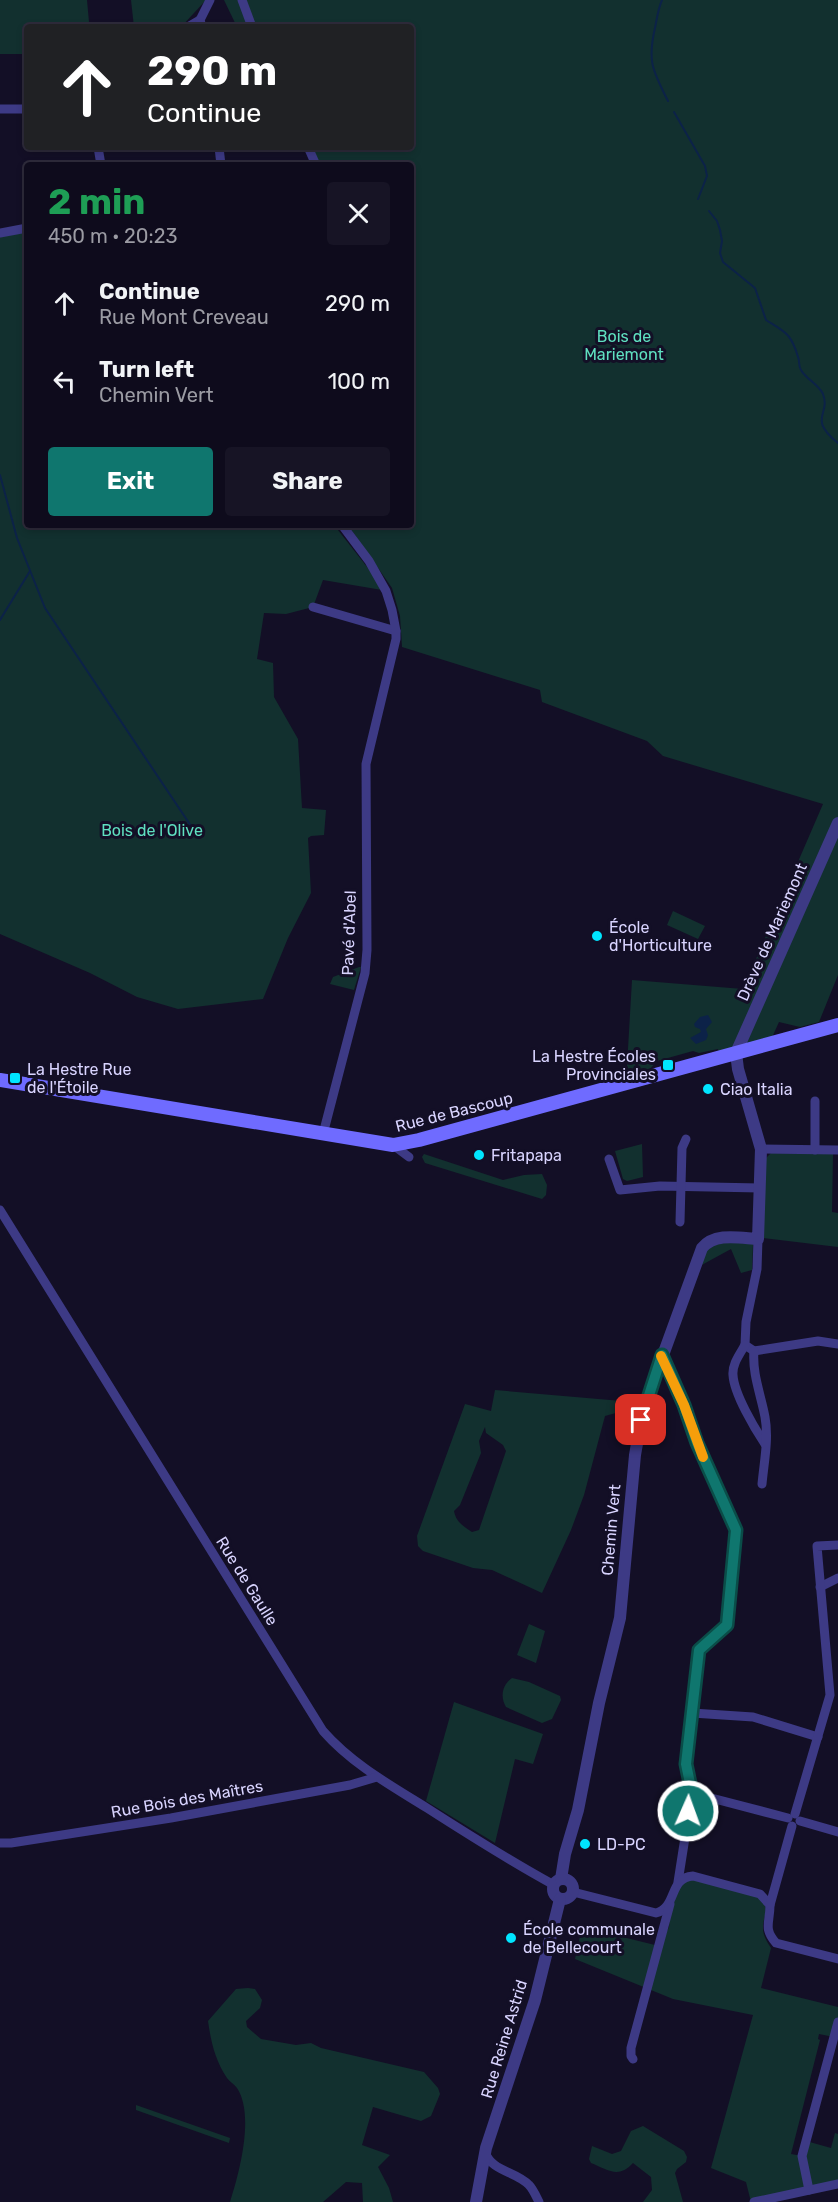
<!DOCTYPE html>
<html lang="en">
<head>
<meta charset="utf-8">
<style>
  body { margin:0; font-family:Rubik,sans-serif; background:#171425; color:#f1f3f6; height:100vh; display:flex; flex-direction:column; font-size:22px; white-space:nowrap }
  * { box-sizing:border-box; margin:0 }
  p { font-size:20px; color:#9b9ba3 }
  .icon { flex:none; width:33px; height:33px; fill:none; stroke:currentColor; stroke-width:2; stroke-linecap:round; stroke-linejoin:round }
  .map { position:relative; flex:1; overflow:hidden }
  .drawer { position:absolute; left:24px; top:162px; width:390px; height:366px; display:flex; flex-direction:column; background:#0e0b1c; border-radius:6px; box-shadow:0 3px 9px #0003,0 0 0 2px #2e2b3b }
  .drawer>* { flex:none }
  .hud { position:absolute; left:24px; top:24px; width:390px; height:126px; border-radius:6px; box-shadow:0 3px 9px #0003,0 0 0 2px #2e2b3b; background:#202124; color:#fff; overflow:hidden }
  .pin { position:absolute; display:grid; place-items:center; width:51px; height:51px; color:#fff; margin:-26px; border-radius:12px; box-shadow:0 3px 9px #0006 }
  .me { position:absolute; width:66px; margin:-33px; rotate:2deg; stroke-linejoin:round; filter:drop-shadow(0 0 4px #0008) }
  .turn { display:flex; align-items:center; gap:21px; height:126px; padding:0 24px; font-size:27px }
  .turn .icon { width:78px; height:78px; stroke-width:2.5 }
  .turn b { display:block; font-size:42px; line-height:51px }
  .round { display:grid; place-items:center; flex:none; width:63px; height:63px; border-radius:6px; background:#171425 }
  .head { display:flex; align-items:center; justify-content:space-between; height:102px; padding:0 24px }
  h1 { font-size:36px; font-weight:700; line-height:45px; color:#1e9e55 }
  .button { display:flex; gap:12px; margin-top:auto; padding:12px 24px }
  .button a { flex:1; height:69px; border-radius:6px; background:#0f766e; color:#fff; font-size:24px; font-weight:700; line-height:69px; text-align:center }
  .button a+a { background:#171425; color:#f1f3f6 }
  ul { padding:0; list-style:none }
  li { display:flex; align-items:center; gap:18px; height:78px; padding:0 24px }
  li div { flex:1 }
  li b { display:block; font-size:22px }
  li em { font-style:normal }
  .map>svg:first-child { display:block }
  .green { fill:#12302f; fill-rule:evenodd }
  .water { fill:#0c2248 }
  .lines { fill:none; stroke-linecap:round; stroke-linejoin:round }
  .stream { stroke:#0c2248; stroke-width:2 }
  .minor { stroke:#3d3a85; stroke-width:9 }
  .tertiary { stroke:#3d3a85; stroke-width:12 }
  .secondary { stroke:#6f6bff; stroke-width:14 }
  .route-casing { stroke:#0a4d48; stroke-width:15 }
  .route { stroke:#0f766e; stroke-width:10 }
  .slow { stroke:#f59e0b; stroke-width:10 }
  .poi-dot { fill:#00e5ff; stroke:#130f26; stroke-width:2 }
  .labels { text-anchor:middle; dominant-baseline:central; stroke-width:6; stroke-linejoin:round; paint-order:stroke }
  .park-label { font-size:16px; fill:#5fe0c0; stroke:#130f26 }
  .poi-label { font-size:16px; fill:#d9d4ff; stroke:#130f26; text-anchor:start }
  .street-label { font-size:16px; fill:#d9d4ff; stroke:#130f26 }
</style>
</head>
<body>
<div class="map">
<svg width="838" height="2202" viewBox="0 0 838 2202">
  <rect width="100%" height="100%" fill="#130f26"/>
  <!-- green -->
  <g class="green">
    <path d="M0,0H87L89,22L51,27H27V54H0Z"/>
    <path d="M131,0H206L181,27H134Z"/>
    <path d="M224,0H838V975L819,1022L800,1027L779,1022L769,1044L721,1058L718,1049L699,1053L693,1051L657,1061L650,1069L631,1074L627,1066L632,980L743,989L823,804L663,756L647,741L542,702L540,690L402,647L400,616L392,588L348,525H411V165H314L306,147H411V27H237Z"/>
    <path d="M27,232V525H334L371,572L382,590L323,580L313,607L286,614L264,613L257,659L273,663L274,697L298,739L302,808L326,810L324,835L311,836L308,838L311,893L288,938L263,999L178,1009L137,997L90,973L0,934V237Z"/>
    <path d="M673,911L705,926L698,939L667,925Z"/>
    <path d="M359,967H361L354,990L330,984L333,977Z"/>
    <path d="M642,1144L643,1177L627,1181L623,1179L615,1151Z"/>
    <path d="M771,1153L833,1154L832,1212L838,1213V1247L763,1238L766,1158Z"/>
    <path d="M424,1154L503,1180L524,1175L542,1174L547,1185L546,1195L542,1199L425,1163L422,1157Z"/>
    <path d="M717,1241L753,1244L752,1270L741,1273L731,1249L698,1267L705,1250Z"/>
    <path d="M495,1390L645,1403L643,1410L630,1409L605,1416L584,1495L571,1530L542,1593L492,1570L473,1568L423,1551L418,1546L417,1536L465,1404L491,1411ZM485,1427L486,1433L503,1445L506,1451L479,1530L472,1532C463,1526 456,1522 454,1511L460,1505L481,1453L479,1441Z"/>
    <path d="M529,1624L545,1631L536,1663L517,1655Z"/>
    <path d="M512,1678L529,1682L560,1696L561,1700L552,1719L542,1723L506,1707C500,1697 502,1685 512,1678Z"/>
    <path d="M454,1702L543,1734L533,1764L515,1759L495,1843L426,1801Z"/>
    <path d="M683,1877L758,1897L767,1908C762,1927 760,1931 771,1948L761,1988L838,2007V2022L834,2037L819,2034L818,2039L820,2040L791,2154L802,2156L806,2141L831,2148L835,2133L838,2134V2184L751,2202L746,2182L711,2168L753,2015L673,1999L575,1959L582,1927L659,1946L669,1927L671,1902Z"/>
    <path d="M248,1988L255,1989L262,2000L260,2008L246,2021L247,2027L261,2039L296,2045L311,2043L321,2048L424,2072L438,2088L440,2094L431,2116L421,2121L373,2107L362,2145L390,2155L378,2167L389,2188L393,2202H363L362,2183L346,2182L323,2202H230C239,2174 255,2115 237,2088C234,2084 230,2082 227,2078C215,2060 211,2042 208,2021L236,1989Z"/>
    <path d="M136,2105L230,2138L229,2143L136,2110Z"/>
    <path d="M643,2126L684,2151L687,2157L686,2162L677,2169L675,2173L683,2202H643L652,2190L651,2177L633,2163C618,2179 609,2170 591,2163L589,2159L592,2146L612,2154L621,2151L631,2131Z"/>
  </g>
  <!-- water -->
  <path class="water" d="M708,1015L712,1022L706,1029L708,1035L706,1040L696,1044L690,1038L701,1032L700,1029L695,1027L694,1024L700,1017Z"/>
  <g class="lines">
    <!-- stream -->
    <g class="stream">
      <path d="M662,0C658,9 657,18 655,28C647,62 653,71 668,101"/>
      <path d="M674,112L705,166L707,176L698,199"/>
      <path d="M709,211L717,221L720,230L722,241L720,253L723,262L755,288L766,320C785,332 791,333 798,357C800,361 798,366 801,370C806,379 818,384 823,394C831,415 807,418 838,443"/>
      <path d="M0,475L17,538L45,608L191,826"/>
      <path d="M0,620L30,571"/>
    </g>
    <!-- minor -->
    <g class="minor">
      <path d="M242,0L252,27"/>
      <path d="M188,27L200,20"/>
      <path d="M202,27L200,20L210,0"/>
      <path d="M0,109H27"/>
      <path d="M98,147L101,165"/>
      <path d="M219,147L221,165"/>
      <path d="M308,147L316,165"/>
      <path d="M0,233L27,228"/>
      <path d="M313,607L396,631"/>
      <path d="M323,1134L365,973L367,950L366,764L396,639V631L392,610L386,591L369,561L342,525"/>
      <path d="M393,1145L409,1157"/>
      <path d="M761,1149L838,1150"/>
      <path d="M815,1150V1101"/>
      <path d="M609,1159L620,1190L660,1186L760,1188"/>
      <path d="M0,1210L323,1731C352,1764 390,1785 427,1808C469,1835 510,1861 554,1885"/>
      <path d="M680,1222L682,1148L686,1139"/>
      <path d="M758,1239L757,1269L746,1322L745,1345L754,1351L818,1341L838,1344"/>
      <path d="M745,1345C740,1354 732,1364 733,1375C734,1394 755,1429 765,1444"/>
      <path d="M754,1351C752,1374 761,1395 765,1417C769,1439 764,1462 762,1484"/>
      <path d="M662,1355L684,1405L697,1443L736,1530L727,1625L699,1650L686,1764L692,1793L678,1882"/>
      <path d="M820,1587L838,1578"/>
      <path d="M692,1713L753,1717L818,1737"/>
      <path d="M692,1793L788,1818"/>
      <path d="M795,1814L830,1695L817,1546L838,1545"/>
      <path d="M800,1821L838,1832"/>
      <path d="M0,1843H11L171,1818L350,1785L377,1777"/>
      <path d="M573,1892L656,1913C678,1907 668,1878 693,1876L760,1894L770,1905C770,1923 763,1928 776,1943L838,1959"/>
      <path d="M770,1905L792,1826"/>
      <path d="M633,2059L631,2056V2048L670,1904"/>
      <path d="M485,2152C492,2172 516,2171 529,2185C533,2189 536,2196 539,2202"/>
      <path d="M809,2190L802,2156L838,2022"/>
      <path d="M754,2202L838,2184"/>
    </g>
    <!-- tertiary -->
    <g class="tertiary">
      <circle cx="563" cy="1889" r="10"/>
      <path d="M561,1879L565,1854L578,1810L599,1703L620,1618L635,1455L643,1410L702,1248C715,1232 740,1238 758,1239L761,1149L738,1069L736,1053L838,823"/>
      <path d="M476,2202L486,2148L535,2000L560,1899"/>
    </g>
    <!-- secondary -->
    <path class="secondary" d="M0,1080L393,1145L419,1140L838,1025"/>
  </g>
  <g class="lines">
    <defs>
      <path id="route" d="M641,1420L662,1355L684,1405L697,1443L736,1530L727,1625L699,1650L686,1764L692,1793L688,1811"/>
    </defs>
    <!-- route casing -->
    <use href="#route" class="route-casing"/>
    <!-- route -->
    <use href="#route" class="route"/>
    <!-- slow -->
    <path class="slow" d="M661,1356L684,1405L703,1457"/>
  </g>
  <!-- markers -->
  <g class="poi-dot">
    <circle cx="597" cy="936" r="6"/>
    <rect x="662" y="1059" width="12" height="12" rx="3"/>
    <rect x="9" y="1072" width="12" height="12" rx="3"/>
    <circle cx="708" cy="1089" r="6"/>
    <circle cx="479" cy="1155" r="6"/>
    <circle cx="585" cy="1844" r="6"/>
    <circle cx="511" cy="1938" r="6"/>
  </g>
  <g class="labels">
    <!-- park labels -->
    <g class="park-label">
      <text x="624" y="336">Bois de<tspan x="624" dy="18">Mariemont</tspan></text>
      <text x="152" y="830">Bois de l'Olive</text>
    </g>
    <!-- poi labels -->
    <g class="poi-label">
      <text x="609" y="927">École<tspan x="609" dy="18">d'Horticulture</tspan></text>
      <text x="656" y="1056" text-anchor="end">La Hestre Écoles<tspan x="656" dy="18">Provinciales</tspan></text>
      <text x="27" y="1069">La Hestre Rue<tspan x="27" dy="18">de l'Étoile</tspan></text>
      <text x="720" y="1089">Ciao Italia</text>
      <text x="491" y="1155">Fritapapa</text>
      <text x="597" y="1844">LD-PC</text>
      <text x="523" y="1929">École communale<tspan x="523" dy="18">de Bellecourt</tspan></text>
    </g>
    <!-- street labels -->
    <g class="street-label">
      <text transform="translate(772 932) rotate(-66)">Drève de Mariemont</text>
      <text transform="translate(349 933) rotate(-88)">Pavé d'Abel</text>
      <text transform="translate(454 1112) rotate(-14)">Rue de Bascoup</text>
      <text transform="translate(611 1530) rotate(-85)">Chemin Vert</text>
      <text transform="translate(247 1581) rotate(58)">Rue de Gaulle</text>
      <text transform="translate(187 1799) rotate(-10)">Rue Bois des Maîtres</text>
      <text transform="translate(504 2039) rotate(-73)">Rue Reine Astrid</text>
    </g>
  </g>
</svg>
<div class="pin" style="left:641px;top:1420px;background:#d93025"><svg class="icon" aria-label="arrive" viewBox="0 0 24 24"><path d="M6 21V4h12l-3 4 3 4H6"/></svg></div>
<svg class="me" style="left:688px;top:1811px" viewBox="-20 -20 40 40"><circle r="17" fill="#0f766e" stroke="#fff" stroke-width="3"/><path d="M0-11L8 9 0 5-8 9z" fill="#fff"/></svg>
<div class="hud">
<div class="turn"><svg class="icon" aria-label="ahead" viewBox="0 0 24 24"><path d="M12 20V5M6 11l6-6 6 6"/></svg><div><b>290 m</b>Continue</div></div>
</div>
<section class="drawer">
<div class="head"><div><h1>2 min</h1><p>450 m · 20:23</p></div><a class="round"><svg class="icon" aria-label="close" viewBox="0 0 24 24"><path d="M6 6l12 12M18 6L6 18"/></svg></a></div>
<ul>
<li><svg class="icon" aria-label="ahead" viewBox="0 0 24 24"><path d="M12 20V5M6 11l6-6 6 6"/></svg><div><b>Continue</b><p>Rue Mont Creveau</p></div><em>290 m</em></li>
<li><svg class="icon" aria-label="left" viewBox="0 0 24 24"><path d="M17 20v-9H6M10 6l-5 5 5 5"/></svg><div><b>Turn left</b><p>Chemin Vert</p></div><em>100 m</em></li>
</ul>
<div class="button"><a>Exit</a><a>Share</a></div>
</section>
</div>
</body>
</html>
